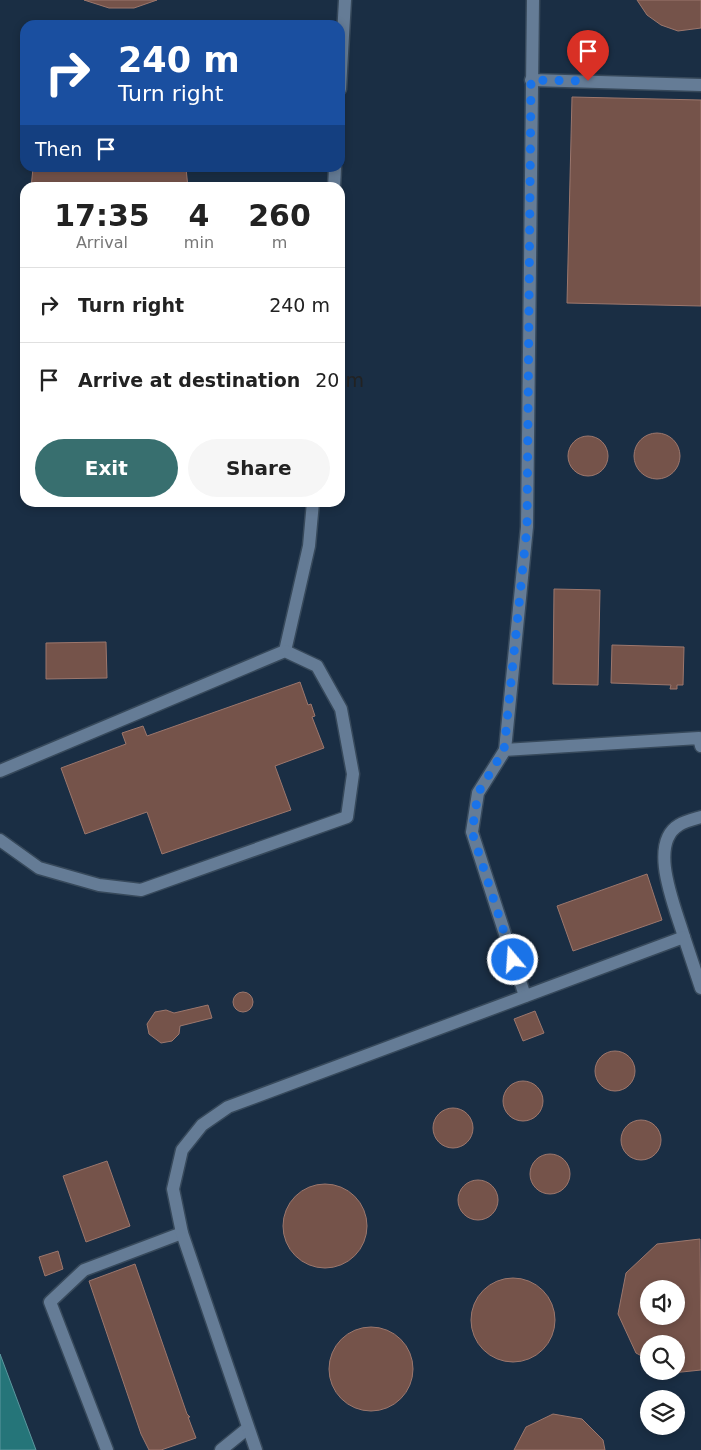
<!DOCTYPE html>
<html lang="en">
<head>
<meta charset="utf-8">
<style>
  body { margin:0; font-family:"DejaVu Sans",sans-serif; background:#f6f6f6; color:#222; height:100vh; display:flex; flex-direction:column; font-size:19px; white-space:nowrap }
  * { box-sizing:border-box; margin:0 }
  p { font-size:16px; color:#767676 }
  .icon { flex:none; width:28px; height:28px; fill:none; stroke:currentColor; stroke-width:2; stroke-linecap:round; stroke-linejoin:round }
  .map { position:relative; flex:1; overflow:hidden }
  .panel { position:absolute; left:20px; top:182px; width:325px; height:325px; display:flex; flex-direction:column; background:#fff; border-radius:15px; box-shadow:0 2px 8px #0003 }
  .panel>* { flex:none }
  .banner { position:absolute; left:20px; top:20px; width:325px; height:152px; border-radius:15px; box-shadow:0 2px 8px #0003; background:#1a4fa0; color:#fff; overflow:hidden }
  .buttons { position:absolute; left:640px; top:1280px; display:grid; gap:10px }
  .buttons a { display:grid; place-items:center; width:45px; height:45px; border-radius:50%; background:#fff; box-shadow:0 2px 8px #0003; font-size:25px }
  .pin { position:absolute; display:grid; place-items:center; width:42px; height:42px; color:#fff; margin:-51px -21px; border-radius:50% 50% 50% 0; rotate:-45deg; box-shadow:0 0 5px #0007 }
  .pin .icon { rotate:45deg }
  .me { position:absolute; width:55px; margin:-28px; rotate:342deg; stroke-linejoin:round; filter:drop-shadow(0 0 4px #0008) }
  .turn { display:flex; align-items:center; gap:18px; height:105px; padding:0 15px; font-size:22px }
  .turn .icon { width:65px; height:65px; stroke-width:2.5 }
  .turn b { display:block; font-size:35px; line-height:42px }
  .then { display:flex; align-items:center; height:48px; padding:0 15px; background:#0003; gap:10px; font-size:19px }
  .eta { display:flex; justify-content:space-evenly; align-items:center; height:85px; text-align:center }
  .eta b { font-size:30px; font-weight:700; line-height:35px }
  .cta { display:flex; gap:10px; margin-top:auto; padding:10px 15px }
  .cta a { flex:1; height:58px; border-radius:30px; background:#386f6f; color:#fff; font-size:20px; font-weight:700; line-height:58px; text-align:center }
  .cta a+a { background:#f6f6f6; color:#222 }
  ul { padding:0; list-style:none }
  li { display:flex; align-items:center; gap:15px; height:75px; padding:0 15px; border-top:1px solid #e0e0e0 }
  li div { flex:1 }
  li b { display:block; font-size:19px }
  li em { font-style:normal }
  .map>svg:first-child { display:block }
  .water { fill:#257579; stroke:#5c989f }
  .building { fill:#75534a; stroke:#9c776d; fill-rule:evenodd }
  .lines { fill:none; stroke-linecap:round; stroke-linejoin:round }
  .lane-casing { stroke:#37495b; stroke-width:15 }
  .lane { stroke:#657c96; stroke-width:12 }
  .route { stroke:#1a73e8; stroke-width:9; stroke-dasharray:0 16.2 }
</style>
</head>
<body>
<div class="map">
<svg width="701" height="1450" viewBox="0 0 701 1450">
  <rect width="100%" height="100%" fill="#1a2e44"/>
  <!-- water -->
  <path class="water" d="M0,1354L36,1450H0Z"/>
  <!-- building -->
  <g class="building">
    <path d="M84,0H157L134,8H109Z"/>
    <path d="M637,0H701V28L678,31L661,25L647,15Z"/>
    <path d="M572,97L701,100V306L567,303Z"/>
    <path d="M33,168H186L188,188H31Z"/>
    <circle cx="657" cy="456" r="23"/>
    <circle cx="588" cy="456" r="20"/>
    <path d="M554,589L600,590L598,685L553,684Z"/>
    <path d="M106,642L107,678L46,679V643Z"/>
    <path d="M612,645L684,647L683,685H677V689H670L671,685L611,683Z"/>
    <path d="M300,682L308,705L311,704L315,716L312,717L324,748L275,766L291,810L162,854L147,812L85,834L61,768L126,744L122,733L143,726L147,736Z"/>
    <path d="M647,874L662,920L573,951L557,906Z"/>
    <circle cx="243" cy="1002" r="10"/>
    <path d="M208,1005L212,1018L180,1026L179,1034L172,1041L161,1043L149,1034L147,1024L155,1012L166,1010L174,1013Z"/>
    <path d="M535,1011L544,1033L523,1041L514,1019Z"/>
    <circle cx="615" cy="1071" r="20"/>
    <circle cx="523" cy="1101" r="20"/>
    <circle cx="453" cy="1128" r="20"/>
    <circle cx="641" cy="1140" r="20"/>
    <circle cx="550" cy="1174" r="20"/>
    <path d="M107,1161L130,1226L86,1242L63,1176Z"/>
    <circle cx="478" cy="1200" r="20"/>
    <circle cx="325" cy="1226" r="42"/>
    <path d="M700,1239L701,1370L672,1373L669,1371H676V1344H649V1360L636,1353L618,1314L626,1273L657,1244ZM649,1289H676V1316H649Z"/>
    <path d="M58,1251L63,1269L45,1276L39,1257Z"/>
    <path d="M135,1264L187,1414L190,1417H188L196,1438L161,1450H149L141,1434L89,1281Z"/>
    <circle cx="513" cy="1320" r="42"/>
    <circle cx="371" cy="1369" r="42"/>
    <path d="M553,1414L582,1419L603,1440L605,1450H514L526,1427Z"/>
  </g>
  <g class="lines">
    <defs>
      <g id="lane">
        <path d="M531,80L701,85"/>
        <path d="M340,89L345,0"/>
        <path d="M334,188L335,168"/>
        <path d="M285,651L309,546L313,502"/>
        <path d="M505,750L527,527L533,0"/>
        <path d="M0,771L285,651L317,666L341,709L353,774L347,817L141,890L99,885L39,868L0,840"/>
        <path d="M684,937C676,909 647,844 679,825C685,821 694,819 701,817"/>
        <path d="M525,996L472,832L478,793L505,750L699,738L701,746"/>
        <path d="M107,1450L50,1302L84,1270L182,1233"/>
        <path d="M221,1450L248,1428"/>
        <path d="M256,1450L182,1233L173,1189L182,1150L202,1125L228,1107L684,937L701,988"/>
      </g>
    </defs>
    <!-- lane casing -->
    <use href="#lane" class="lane-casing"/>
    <!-- lane -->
    <use href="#lane" class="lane"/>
  </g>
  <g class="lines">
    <!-- route -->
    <path class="route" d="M513,960L472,832L478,793L504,750L527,527L531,80L588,81"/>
  </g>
</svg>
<div class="buttons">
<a><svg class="icon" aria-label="sound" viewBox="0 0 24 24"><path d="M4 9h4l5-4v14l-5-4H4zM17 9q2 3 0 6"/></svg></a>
<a><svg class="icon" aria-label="search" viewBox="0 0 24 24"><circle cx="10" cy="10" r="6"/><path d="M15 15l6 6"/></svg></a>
<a><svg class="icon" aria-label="layers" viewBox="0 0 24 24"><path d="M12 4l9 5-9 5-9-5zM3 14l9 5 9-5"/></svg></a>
</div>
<div class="pin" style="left:588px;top:81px;background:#d93025"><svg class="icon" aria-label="arrive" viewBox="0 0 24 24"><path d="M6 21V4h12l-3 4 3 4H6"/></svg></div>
<svg class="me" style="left:513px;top:960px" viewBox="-20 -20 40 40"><circle r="17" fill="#1a73e8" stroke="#fff" stroke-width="3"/><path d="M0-11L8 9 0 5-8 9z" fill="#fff"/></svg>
<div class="banner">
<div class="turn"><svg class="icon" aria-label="right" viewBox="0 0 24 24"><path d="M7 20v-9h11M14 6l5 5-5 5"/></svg><div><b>240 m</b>Turn right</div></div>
<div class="then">Then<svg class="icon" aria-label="arrive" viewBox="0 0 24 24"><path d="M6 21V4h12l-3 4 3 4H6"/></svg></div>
</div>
<section class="panel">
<div class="eta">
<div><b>17:35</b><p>Arrival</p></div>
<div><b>4</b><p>min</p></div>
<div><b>260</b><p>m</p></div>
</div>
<ul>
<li><svg class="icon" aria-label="right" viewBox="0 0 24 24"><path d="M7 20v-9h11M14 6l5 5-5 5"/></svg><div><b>Turn right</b></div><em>240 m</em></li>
<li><svg class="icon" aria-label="arrive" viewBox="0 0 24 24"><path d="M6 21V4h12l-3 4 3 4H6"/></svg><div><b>Arrive at destination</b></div><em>20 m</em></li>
</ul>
<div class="cta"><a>Exit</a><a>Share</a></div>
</section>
</div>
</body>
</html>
